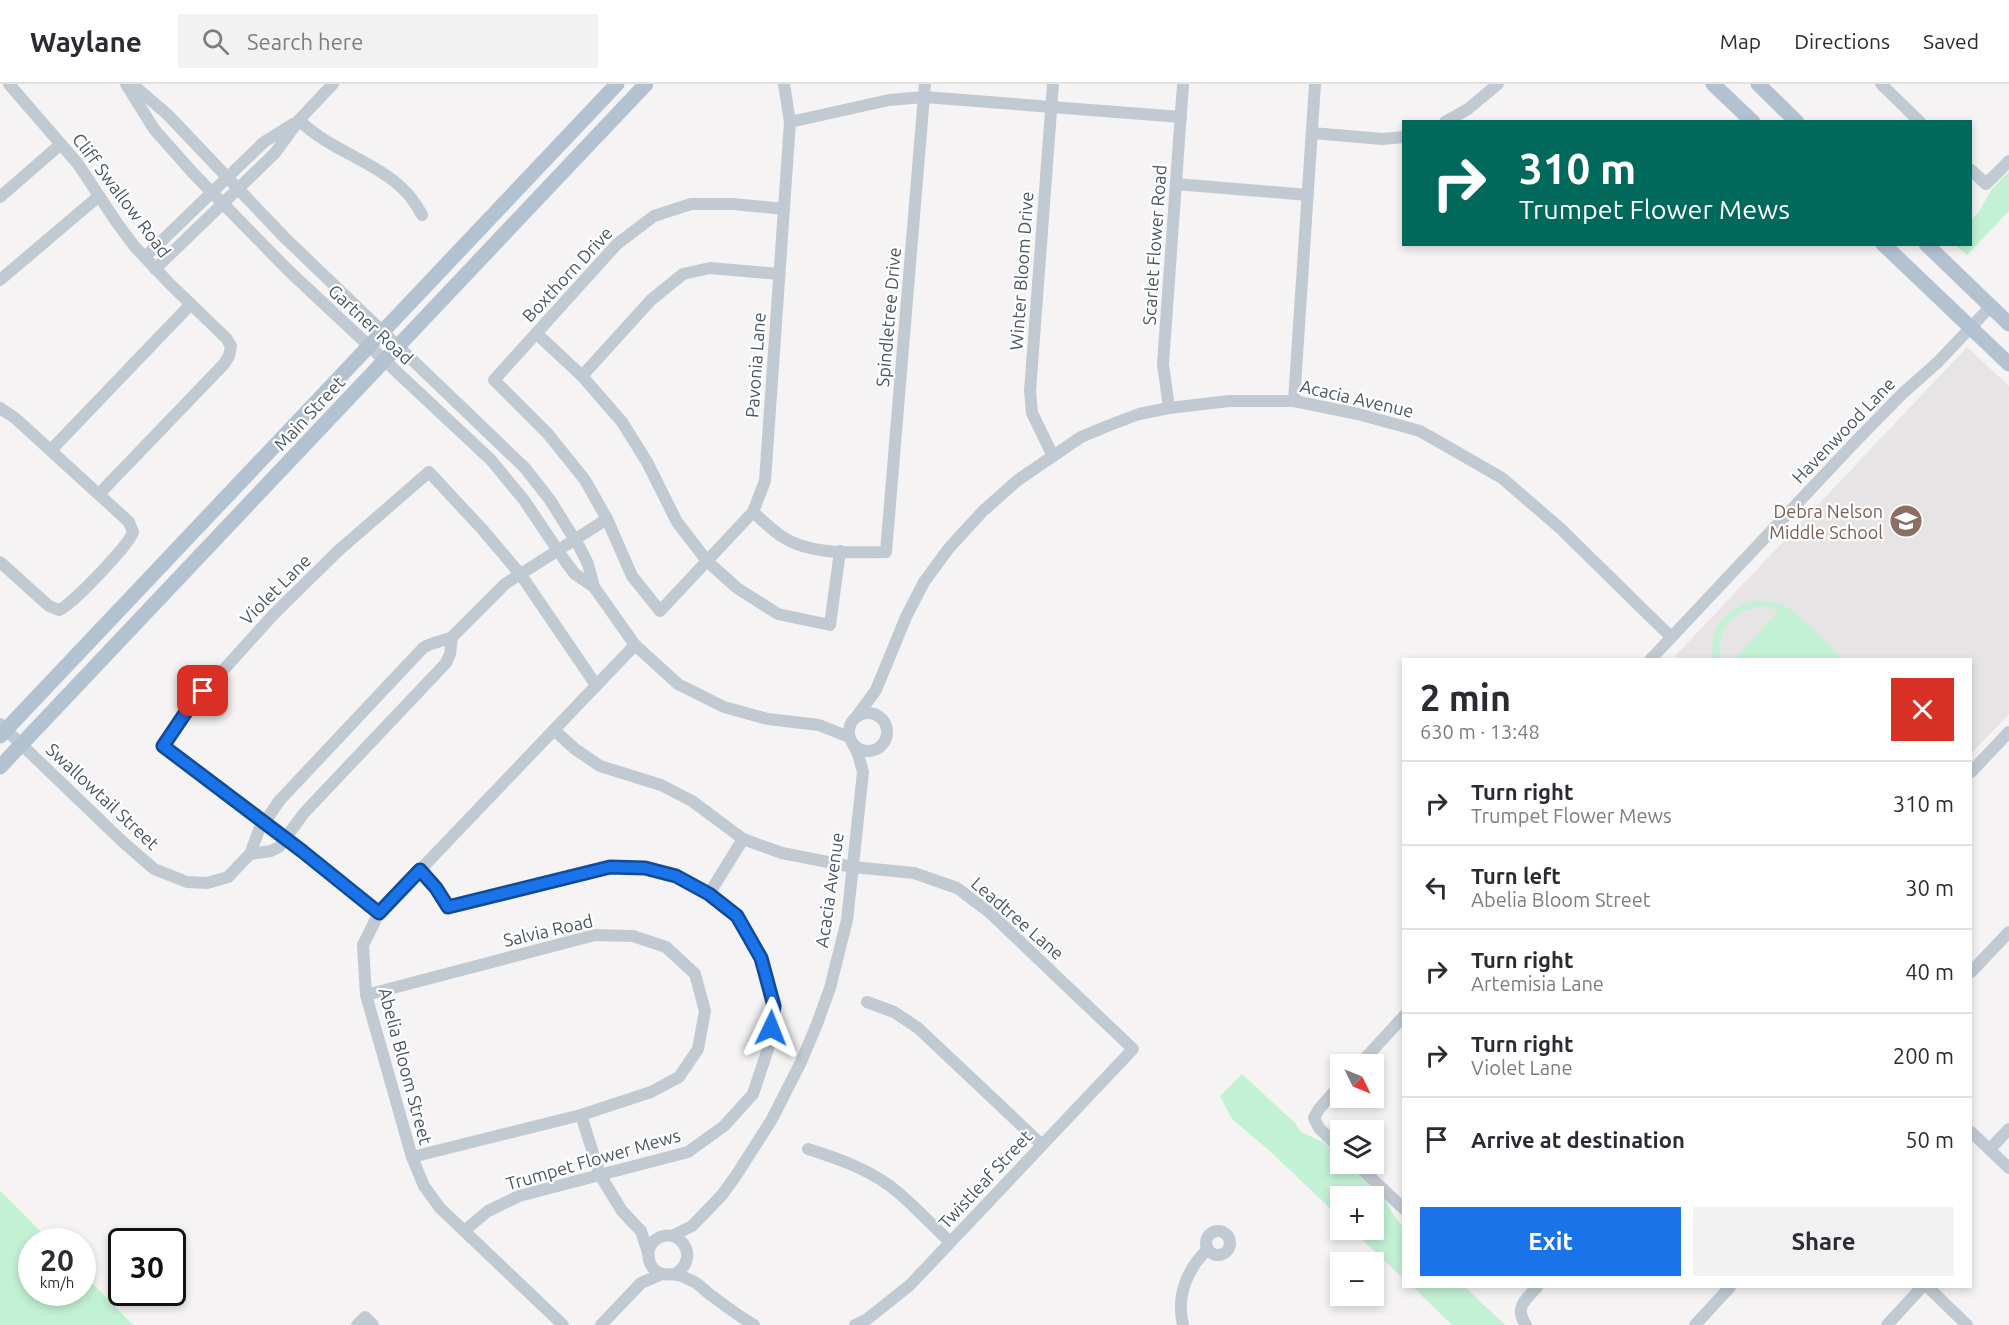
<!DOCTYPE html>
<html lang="en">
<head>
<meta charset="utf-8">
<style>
  body { margin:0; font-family:Ubuntu,sans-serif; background:#f2f2f3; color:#2b2b33; height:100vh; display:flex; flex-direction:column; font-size:22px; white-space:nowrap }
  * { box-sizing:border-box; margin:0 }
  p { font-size:20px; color:#7c7c81 }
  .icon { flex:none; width:33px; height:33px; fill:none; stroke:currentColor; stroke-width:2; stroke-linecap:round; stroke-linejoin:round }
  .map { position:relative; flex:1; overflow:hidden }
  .side { position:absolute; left:1402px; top:574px; width:570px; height:630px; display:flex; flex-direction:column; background:#fff; border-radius:0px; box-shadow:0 3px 9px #0003 }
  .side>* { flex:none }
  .banner { position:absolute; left:1402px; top:36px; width:570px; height:126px; border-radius:0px; box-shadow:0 3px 9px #0003; background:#00695c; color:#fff; overflow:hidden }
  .needle { width:39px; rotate:133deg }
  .tools { position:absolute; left:1330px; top:970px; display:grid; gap:12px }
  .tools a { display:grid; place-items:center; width:54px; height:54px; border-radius:0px; background:#fff; box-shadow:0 3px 9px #0003; font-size:30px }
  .speed { position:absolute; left:18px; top:1144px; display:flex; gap:12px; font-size:30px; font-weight:700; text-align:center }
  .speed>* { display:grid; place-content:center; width:78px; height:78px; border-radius:50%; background:#fff; box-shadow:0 3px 9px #0003; line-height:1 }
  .speed small { font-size:15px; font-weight:400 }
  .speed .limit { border:3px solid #111; border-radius:9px; background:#fff; color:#111 }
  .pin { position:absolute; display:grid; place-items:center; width:51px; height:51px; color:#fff; margin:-26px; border-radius:12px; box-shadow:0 3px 9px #0006 }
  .me { position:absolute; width:66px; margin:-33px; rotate:2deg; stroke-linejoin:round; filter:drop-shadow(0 0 4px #0008) }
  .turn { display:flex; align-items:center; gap:21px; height:126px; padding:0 18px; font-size:27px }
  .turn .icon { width:78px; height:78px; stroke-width:2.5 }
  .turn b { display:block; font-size:42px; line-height:51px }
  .round { display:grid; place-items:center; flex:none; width:63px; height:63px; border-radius:0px; background:#f2f2f3 }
  .summary { display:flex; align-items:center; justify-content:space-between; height:102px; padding:0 18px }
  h1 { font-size:36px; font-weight:700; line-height:45px }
  .action { display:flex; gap:12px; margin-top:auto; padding:12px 18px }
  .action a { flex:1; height:69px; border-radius:0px; background:#1a73e8; color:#fff; font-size:24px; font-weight:700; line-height:69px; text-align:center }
  .action a+a { background:#f2f2f3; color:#2b2b33 }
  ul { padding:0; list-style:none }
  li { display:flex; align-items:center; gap:18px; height:84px; padding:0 18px; border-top:2px solid #e1e1e2 }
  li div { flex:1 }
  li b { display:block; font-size:22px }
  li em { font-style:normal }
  header { display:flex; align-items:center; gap:36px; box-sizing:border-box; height:84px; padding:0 30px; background:#fff; border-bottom:2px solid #e1e1e2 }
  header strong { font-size:28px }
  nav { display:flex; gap:33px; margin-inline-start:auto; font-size:21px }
  .search { width:420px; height:54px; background:#f2f2f3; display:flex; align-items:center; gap:15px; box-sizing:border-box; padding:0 21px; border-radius:0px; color:#7c7c81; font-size:22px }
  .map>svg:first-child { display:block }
  .education { fill:#e6e4e5 }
  .green { fill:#c3f1d5 }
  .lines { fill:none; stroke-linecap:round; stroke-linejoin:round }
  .minor { stroke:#c1cad2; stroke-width:12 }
  .major { stroke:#b3c2d1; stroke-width:15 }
  .route-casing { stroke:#114b97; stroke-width:15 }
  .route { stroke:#1a73e8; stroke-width:10 }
  .labels { text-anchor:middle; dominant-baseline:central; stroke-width:4.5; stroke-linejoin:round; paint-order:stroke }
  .street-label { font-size:18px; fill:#4a5661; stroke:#fff }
  .education-label { font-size:18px; fill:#785e54; stroke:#fff; text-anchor:end }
</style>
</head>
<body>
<header>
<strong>Waylane</strong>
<div class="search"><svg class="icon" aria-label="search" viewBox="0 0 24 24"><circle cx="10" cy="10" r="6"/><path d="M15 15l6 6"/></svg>Search here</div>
<nav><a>Map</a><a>Directions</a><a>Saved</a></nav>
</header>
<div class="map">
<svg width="2009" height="1241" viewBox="0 0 2009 1241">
  <rect width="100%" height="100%" fill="#f5f3f3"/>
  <!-- education -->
  <path class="education" d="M1967,263L2009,302V630L1971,670V576H1680L1675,572Z"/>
  <!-- green -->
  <g class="green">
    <path d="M2009,87V127L1967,171L1955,161L1971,160V136L1980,126L1991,106Z"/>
    <path d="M1752,517C1762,517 1770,517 1780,520C1799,528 1828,561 1844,576H1733L1779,527C1746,513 1712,541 1721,576H1713C1709,545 1723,527 1752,517Z"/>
    <path d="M1242,990L1295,1039L1301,1048L1323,1058L1341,1075V1080H1346L1385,1116L1396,1135L1404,1144V1195L1352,1146H1374V1113H1341V1135L1270,1067L1232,1035L1220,1012Z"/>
    <path d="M0,1107L51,1158H32V1209H82L83,1190L133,1241H0Z"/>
    <path d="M1413,1203H1465L1505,1241H1452Z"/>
  </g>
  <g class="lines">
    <!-- minor -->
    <g class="minor">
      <path d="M9,0L78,80L117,139L135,163L170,200L226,254L231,262L229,272L224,280L99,410"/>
      <path d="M126,0L154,45L192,88L289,187L491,376L524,416L565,477L575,490L594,503"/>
      <path d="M132,0L167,30L285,154L525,384L550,416L580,464L588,480L594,503L635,561L678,600L724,623L768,635L819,641L849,653"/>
      <path d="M784,0L790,38L765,397L753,428L660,527L632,492L607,435L585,396L548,350L494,296L617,160L654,132L691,120H733L784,125"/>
      <path d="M1881,0L1920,38"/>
      <path d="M299,36C337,74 397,80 422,131"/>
      <path d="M790,38L889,16L924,13L1181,33"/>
      <path d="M1445,38L1468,25L1498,0"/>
      <path d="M1312,49L1382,55L1404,53"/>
      <path d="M1971,86L1986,100L2009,77"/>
      <path d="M1176,100L1308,111"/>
      <path d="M0,113L61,60"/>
      <path d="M145,173L264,58L293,40"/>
      <path d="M155,185L275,69L299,36L333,0"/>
      <path d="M0,196L99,112"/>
      <path d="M536,249L582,292L622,338L647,378L677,438L707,477L737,504L778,530L830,541L840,467"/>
      <path d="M582,292L651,216L683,190L710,184L779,190"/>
      <path d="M1294,317L1315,0"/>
      <path d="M0,324L15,334L129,438L133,448C129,461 71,522 59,526L49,522L0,478"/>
      <path d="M1169,324L1163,280L1183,0"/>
      <path d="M51,366L191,220"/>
      <path d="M1053,372L1032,329L1030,307L1053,0"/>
      <path d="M753,428C762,436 771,445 781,452C811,472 853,468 886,468L925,0"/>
      <path d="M1650,576L1856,357L1902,310L1938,278L1991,222"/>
      <circle cx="868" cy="648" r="19"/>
      <path d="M857,632L876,606L906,533L924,498L949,464L983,427L1018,396L1081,353L1110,341L1139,330L1169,324L1229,317H1294L1358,330L1420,347L1502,394L1561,445L1671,553"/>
      <path d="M0,640L123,758L154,785L187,798L207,799L228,793L250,770L259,746L280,716L423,564C432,558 441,558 452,553L505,500L607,435"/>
      <path d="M554,646L575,665L600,682L661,701L692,717L743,755L782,769L853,783L914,789L957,804L989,828L1133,965L910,1201L866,1236L855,1241"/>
      <path d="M1971,688L2009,648"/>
      <path d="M250,770L271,767L279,763L304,729L446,579L450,570L452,553"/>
      <path d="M420,786L436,804L448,823L610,783L645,784L676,792L709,810L737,832L761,874L774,922L768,965L753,1010L724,1042L688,1068L519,1112L488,1127L464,1147"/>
      <path d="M709,810L743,755"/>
      <path d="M379,829L302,767L163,662L188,625L274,530L338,467L429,388L482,445L521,491L596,601"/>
      <path d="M1971,888L2009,848"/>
      <path d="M366,911L595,851L633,852L666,863L695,890L705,927L698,965L679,993L651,1008L581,1031L412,1073"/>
      <path d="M867,918L894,928L918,944L1042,1061"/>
      <path d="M1359,981L1404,932"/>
      <path d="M1341,1000L1319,1025L1314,1034L1319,1044L1341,1066"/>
      <path d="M581,1031L600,1091L622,1127L641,1147L648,1169"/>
      <path d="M1971,1048L2009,1084"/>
      <path d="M808,1065C840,1075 874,1087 900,1110C917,1125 933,1142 950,1158"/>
      <path d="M1990,1065L2009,1045"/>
      <path d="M1356,1080L1404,1125"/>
      <circle cx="1218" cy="1159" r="12"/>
      <path d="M672,1152L692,1142L722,1111L737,1090L772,1035L801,978L817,940L830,904L847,836L863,688L858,670L853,660"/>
      <path d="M675,1190C704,1172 675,1138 654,1157C646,1165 647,1179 655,1186C662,1193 669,1189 677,1191C681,1191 686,1194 690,1196C697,1198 702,1204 708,1209C723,1220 738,1232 754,1241"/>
      <path d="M1928,1203L1967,1241"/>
      <path d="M357,1241L365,1233L373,1241"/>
      <path d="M563,1241L440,1124L424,1102L412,1073L366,911L363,861L379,829L635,561"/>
      <path d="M601,1241L641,1199L662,1190"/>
      <path d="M1183,1241C1176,1212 1187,1185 1208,1165"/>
      <path d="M1526,1241C1514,1224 1525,1216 1537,1203"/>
      <path d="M1695,1241L1730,1203"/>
      <path d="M1887,1241L1922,1203"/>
    </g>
    <!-- major -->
    <g class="major">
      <path d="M1713,0L1753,38"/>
      <path d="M1758,0L1797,38"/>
      <path d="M1883,160L2009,280"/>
      <path d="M1926,160L2009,240"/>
      <path d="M0,652L617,0"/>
      <path d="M0,683L646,0"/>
    </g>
  </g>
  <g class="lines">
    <defs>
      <path id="route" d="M203,607L188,625L163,662L302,767L379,829L420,786L436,804L448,823L610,783L645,784L676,792L709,810L737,832L761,874L774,922L771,944"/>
    </defs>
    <!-- route casing -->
    <use href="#route" class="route-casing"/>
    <!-- route -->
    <use href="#route" class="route"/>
  </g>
  <!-- icons -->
  <defs>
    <symbol id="school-disc" viewBox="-11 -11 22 22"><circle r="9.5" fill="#8d6e63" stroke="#fff"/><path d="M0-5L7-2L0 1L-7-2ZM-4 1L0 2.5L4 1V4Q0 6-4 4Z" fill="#fff"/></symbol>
  </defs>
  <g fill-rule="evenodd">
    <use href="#school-disc" x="1887" y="418" width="38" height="38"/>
  </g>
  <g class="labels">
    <!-- street labels -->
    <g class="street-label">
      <text transform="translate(122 111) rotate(53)">Cliff Swallow Road</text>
      <text transform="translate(1154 161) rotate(-86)">Scarlet Flower Road</text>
      <text transform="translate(1021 187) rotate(-86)">Winter Bloom Drive</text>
      <text transform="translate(567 190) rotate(-47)">Boxthorn Drive</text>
      <text transform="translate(888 233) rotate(-85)">Spindletree Drive</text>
      <text transform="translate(371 240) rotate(43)">Gartner Road</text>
      <text transform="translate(755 281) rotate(-86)">Pavonia Lane</text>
      <text transform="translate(1357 314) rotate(13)">Acacia Avenue</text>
      <text transform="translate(309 329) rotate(-47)">Main Street</text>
      <text transform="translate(1843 346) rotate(-46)">Havenwood Lane</text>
      <text transform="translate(275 505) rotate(-45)">Violet Lane</text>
      <text transform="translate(103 712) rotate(43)">Swallowtail Street</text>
      <text transform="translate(829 806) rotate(-82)">Acacia Avenue</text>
      <text transform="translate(1018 834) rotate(41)">Leadtree Lane</text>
      <text transform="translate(548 846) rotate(-13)">Salvia Road</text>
      <text transform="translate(406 982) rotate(75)">Abelia Bloom Street</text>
      <text transform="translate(593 1075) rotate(-16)">Trumpet Flower Mews</text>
      <text transform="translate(985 1095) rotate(-47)">Twistleaf Street</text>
    </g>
    <!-- education labels -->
    <g class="education-label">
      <text x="1883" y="427">Debra Nelson<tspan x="1883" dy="21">Middle School</tspan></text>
    </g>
  </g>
</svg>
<div class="tools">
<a><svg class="needle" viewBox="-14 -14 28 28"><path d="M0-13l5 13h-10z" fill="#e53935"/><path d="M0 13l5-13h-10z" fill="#7c7c81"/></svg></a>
<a><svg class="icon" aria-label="layers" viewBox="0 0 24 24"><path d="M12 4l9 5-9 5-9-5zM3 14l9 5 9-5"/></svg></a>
<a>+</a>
<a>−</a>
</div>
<div class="speed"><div>20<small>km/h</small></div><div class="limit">30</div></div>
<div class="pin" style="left:203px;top:607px;background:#d93025"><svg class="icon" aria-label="arrive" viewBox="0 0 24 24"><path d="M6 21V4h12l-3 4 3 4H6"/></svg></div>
<svg class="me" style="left:771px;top:944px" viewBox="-20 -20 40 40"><path d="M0-17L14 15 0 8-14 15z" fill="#1a73e8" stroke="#fff" stroke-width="4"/></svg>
<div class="banner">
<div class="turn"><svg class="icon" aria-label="right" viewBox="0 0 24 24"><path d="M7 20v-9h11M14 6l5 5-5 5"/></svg><div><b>310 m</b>Trumpet Flower Mews</div></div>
</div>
<section class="side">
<div class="summary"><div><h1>2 min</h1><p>630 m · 13:48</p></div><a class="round" style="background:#d93025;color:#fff"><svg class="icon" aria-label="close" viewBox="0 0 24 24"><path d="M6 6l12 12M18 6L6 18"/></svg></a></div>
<ul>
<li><svg class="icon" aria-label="right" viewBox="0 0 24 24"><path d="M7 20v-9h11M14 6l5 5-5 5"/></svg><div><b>Turn right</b><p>Trumpet Flower Mews</p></div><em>310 m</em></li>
<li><svg class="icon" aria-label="left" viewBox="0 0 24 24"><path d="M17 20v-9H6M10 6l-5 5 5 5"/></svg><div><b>Turn left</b><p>Abelia Bloom Street</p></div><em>30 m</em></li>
<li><svg class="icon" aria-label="right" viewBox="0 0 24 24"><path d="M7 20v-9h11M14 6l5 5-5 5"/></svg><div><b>Turn right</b><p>Artemisia Lane</p></div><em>40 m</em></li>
<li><svg class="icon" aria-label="right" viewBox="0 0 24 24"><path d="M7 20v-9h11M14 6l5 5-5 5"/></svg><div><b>Turn right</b><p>Violet Lane</p></div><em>200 m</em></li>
<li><svg class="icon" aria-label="arrive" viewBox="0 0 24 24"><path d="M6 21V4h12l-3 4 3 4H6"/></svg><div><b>Arrive at destination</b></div><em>50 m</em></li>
</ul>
<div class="action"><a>Exit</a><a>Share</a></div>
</section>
</div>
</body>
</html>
